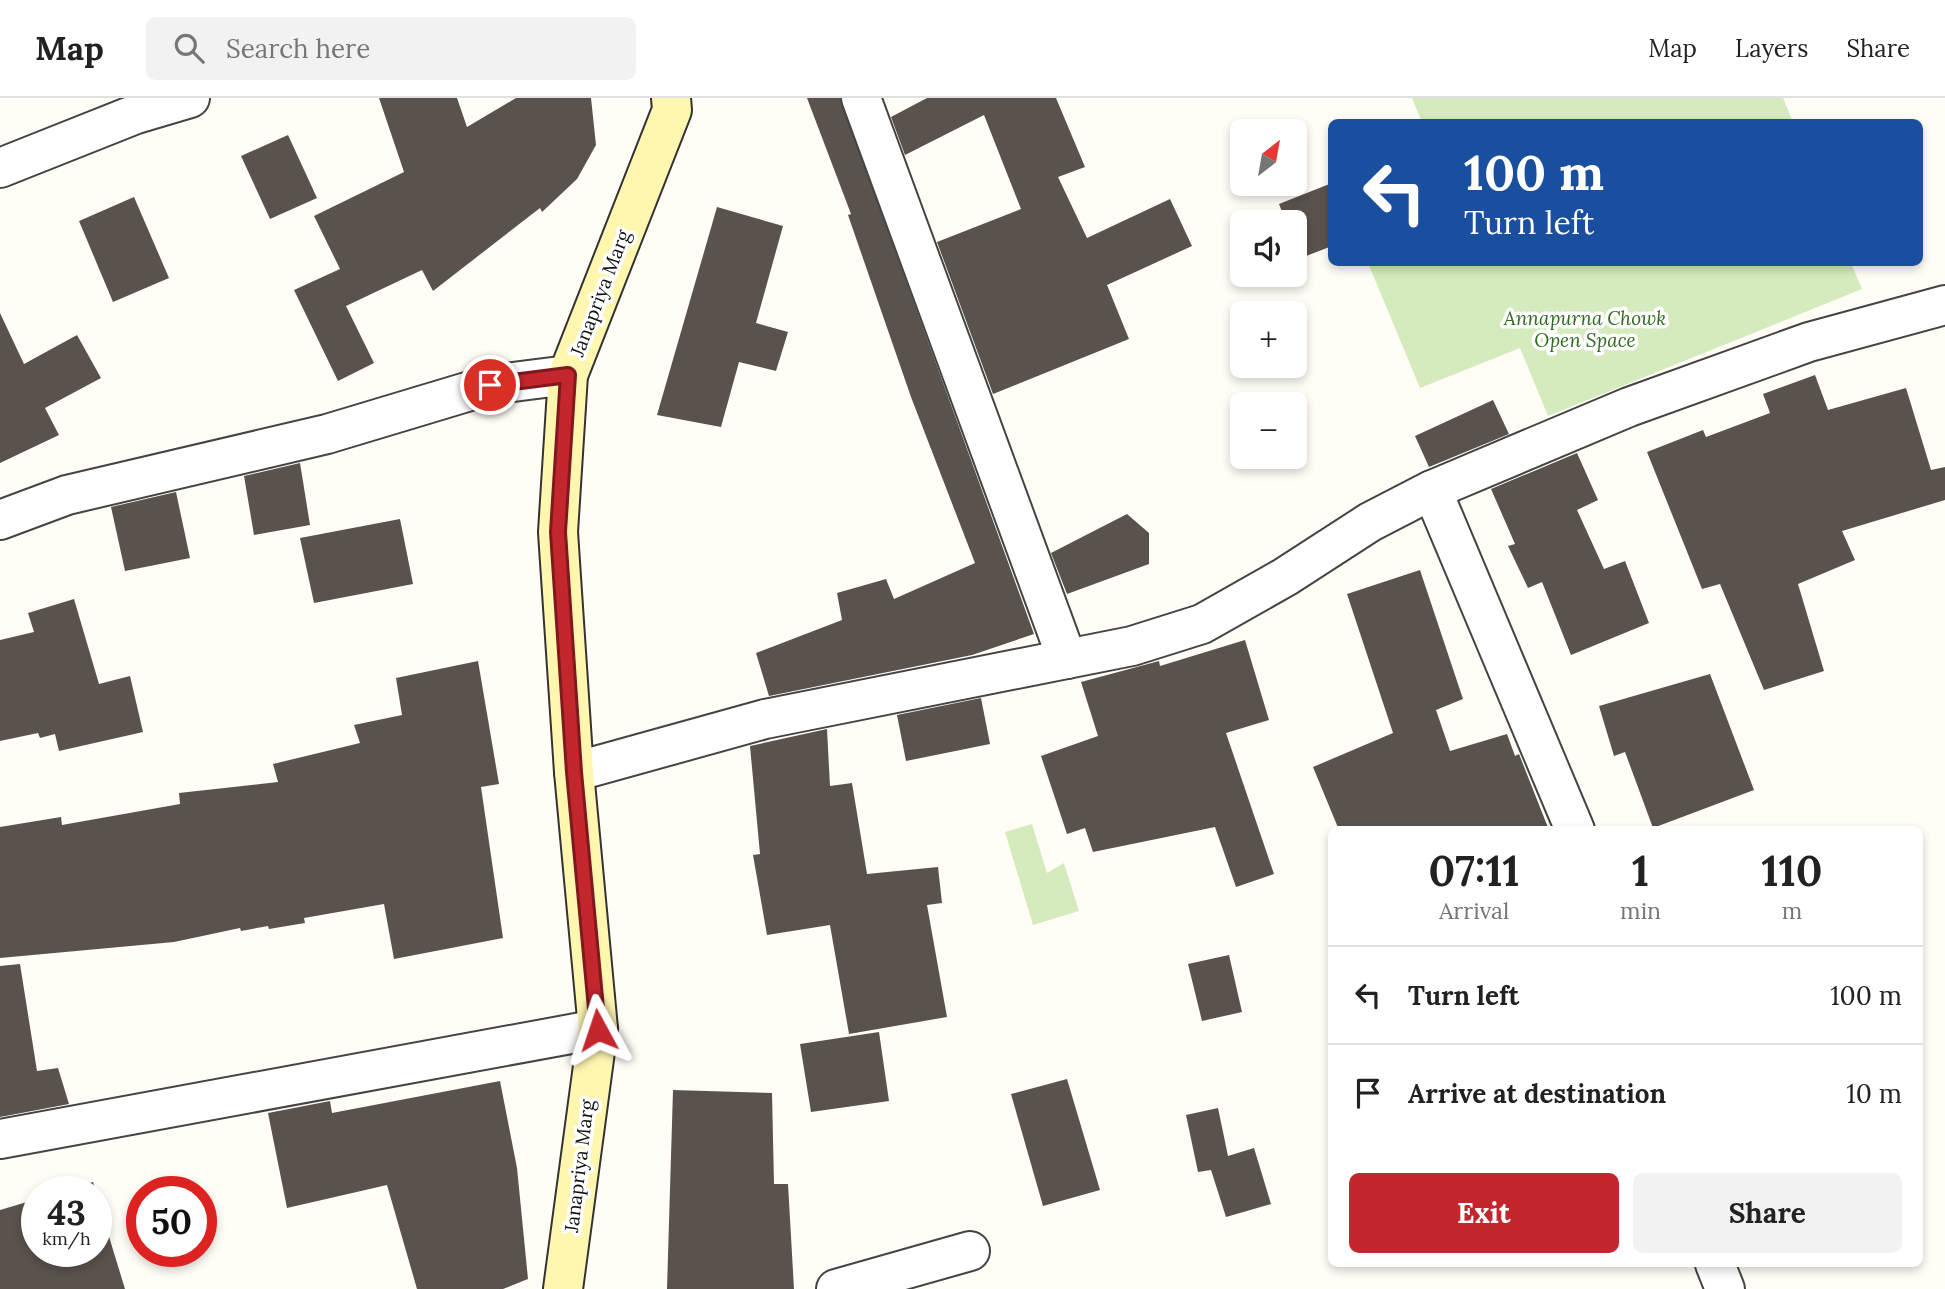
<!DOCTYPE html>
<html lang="en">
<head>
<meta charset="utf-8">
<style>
  body { margin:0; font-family:Lora,serif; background:#f2f2f2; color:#222; height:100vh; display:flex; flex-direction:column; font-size:26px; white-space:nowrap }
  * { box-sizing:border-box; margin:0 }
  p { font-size:23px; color:#767676 }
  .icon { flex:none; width:38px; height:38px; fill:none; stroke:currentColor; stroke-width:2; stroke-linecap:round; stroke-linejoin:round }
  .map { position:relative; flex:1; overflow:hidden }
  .side { position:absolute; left:1328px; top:728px; width:595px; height:441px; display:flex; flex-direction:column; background:#fff; border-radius:10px; box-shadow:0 4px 10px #0003 }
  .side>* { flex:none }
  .banner { position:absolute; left:1328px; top:21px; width:595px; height:147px; border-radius:10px; box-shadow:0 4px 10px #0003; background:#1a4fa0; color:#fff; overflow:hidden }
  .needle { width:46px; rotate:31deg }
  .tools { position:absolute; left:1230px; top:21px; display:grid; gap:14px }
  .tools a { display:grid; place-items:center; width:77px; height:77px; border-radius:10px; background:#fff; box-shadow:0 4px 10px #0003; font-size:35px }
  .speed { position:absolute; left:21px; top:1078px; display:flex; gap:14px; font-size:35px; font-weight:700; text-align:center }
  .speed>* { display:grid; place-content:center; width:91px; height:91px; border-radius:50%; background:#fff; box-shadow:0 4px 10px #0003; line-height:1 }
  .speed small { font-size:18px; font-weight:400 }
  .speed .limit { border:10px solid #d22; background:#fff; color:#111 }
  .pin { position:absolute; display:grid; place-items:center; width:60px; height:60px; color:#fff; margin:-30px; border:4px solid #fff; border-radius:50%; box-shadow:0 2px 7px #0007 }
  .me { position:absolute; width:77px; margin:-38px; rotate:355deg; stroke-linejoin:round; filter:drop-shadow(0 0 5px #0008) }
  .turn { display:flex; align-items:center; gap:24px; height:147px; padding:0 21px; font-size:32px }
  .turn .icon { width:91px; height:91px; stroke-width:2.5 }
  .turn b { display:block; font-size:49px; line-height:60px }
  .eta { display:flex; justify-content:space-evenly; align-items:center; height:119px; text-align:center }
  .eta b { font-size:42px; font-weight:700; line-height:49px }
  .cta { display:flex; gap:14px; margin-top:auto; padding:14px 21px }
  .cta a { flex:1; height:80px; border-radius:10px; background:#c4262e; color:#fff; font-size:28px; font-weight:700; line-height:80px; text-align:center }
  .cta a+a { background:#f2f2f2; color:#222 }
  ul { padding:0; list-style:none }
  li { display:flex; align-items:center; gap:21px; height:98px; padding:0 21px; border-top:2px solid #e0e0e0 }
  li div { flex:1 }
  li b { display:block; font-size:26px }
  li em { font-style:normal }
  header { display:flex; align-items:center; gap:42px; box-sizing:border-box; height:98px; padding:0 35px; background:#fff; border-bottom:2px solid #e0e0e0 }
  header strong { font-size:33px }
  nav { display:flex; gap:38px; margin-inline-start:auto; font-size:24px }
  .search { width:490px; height:63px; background:#f2f2f2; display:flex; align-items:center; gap:18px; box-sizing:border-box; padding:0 24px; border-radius:10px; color:#767676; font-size:26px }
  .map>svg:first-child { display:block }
  .green { fill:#d5ebbd }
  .building { fill:#5a524d }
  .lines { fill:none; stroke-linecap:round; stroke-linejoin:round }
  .minor-casing { stroke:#444; stroke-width:42 }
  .secondary-casing { stroke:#333; stroke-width:42 }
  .minor { stroke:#fff; stroke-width:38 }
  .secondary { stroke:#fff6b0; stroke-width:38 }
  .route-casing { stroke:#7f191e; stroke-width:18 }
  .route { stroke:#c4262e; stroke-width:12 }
  .labels { text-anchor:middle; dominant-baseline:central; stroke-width:7; stroke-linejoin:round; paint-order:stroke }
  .street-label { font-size:19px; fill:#111; stroke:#fff }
  .park-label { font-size:19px; font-style:italic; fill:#2f6b1f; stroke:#fff }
</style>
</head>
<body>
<header>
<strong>Map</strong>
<div class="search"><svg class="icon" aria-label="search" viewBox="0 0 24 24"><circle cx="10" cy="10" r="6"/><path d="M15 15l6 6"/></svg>Search here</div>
<nav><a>Map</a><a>Layers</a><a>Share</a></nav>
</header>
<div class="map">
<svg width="1945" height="1191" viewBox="0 0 1945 1191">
  <rect width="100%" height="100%" fill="#fffdf5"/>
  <!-- green -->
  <g class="green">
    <path d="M1412,0H1783L1793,24H1422Z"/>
    <path d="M1368,165H1851L1862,191L1548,318L1520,250L1420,290Z"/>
    <path d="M1032,726L1047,775L1064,765L1079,813L1033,827L1005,734Z"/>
  </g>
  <!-- building -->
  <g class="building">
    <path d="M379,0H457L467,29L516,0H591L596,47L577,81L542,114L540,110L433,193L422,172L346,208L374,265L338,283L294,192L340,171L314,118L404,74Z"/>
    <path d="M807,0H840L1034,536L972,557L769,598L756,555L842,522L837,495L886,481L894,501L975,465L911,299L848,117L851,116Z"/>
    <path d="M927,0H1056L1085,69L1058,79L1087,140L1170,101L1192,148L1107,187L1129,241L993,296L937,144L1021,111L984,17L905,57L891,19Z"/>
    <path d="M288,37L317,100L270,121L241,58Z"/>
    <path d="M1332,85V148L1301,160L1295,145V124H1286L1279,106Z"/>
    <path d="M134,99L169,180L113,204L79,123Z"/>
    <path d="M717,109L783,128L756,225L788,234L776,273L739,264L721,329L657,317Z"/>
    <path d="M0,215L24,266L77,237L101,280L45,310L59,337L0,365Z"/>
    <path d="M1815,277L1828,312L1906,290L1931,372L1945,369V402L1842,433L1855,462L1798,486L1824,573L1764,592L1720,486L1702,491L1647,354L1703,332L1706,339L1770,315L1763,296Z"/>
    <path d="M1493,302L1509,336L1429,369L1415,338Z"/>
    <path d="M1577,355L1598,402L1577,412L1604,471L1625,463L1649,525L1571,557L1542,484L1528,490L1508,448L1515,446L1491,391Z"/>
    <path d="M300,365L310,427L254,437L244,378Z"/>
    <path d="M176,394L190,460L125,473L111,409Z"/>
    <path d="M1127,416L1149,435V466L1067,496L1051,455Z"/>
    <path d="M400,421L413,486L314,505L300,440Z"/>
    <path d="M1420,472L1463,601L1436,612L1450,653L1507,636L1515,658L1519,656L1549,732H1339L1313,669L1393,635L1347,496Z"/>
    <path d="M74,501L99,586L130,578L143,634L59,653L55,636L40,640L38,635L0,643V542L34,534L28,515Z"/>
    <path d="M1245,542L1269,622L1226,635L1274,776L1236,789L1215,729L1093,754L1085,730L1067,736L1041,658L1098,638L1081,584L1159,563L1160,568Z"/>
    <path d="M478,563L499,686L481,689L503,840L394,861L384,806L304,820L305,825L269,831L268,828L241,833L240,830L174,844L0,860V729L61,719L62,727L180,706L179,695L278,684L273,666L360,645L354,627L402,617L396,580Z"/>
    <path d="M1710,576L1754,692L1653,730L1625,654L1614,658L1599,608Z"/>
    <path d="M981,600L990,646L906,663L897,617Z"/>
    <path d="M827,631L830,688L852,685L867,776L938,769L942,805L927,807L947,919L849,936L830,827L767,837L753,757L760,756L750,648Z"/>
    <path d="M1229,857L1242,914L1202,923L1188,866Z"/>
    <path d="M20,866L37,973L58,970L69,1006L0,1019V868Z"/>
    <path d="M879,934L889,1003L811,1014L800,946Z"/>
    <path d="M1067,981L1100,1092L1043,1108L1011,996Z"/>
    <path d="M500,983L517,1070L528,1181L503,1191H417L387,1087L287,1110L268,1015L330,1003L332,1015Z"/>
    <path d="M673,992L772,995L774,1086H788L794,1191H667Z"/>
    <path d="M1218,1010L1228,1058L1254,1050L1271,1106L1226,1119L1211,1072L1198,1074L1186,1017Z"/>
    <path d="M93,1084L96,1094H60Z"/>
    <path d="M96,1096L125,1191H0V1112L37,1101V1153H96Z"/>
  </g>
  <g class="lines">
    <defs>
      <g id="minor">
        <path d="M861,0L1067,561"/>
        <path d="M0,70L136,16L190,0"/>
        <path d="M1432,392L1575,732"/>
        <path d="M0,422L67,397L327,336L490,287L568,277"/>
        <path d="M574,674L765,621L1132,548L1202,526L1285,479L1370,424L1432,392L1629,309L1809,244L1945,207"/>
        <path d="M0,1041L598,931"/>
        <path d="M1715,1166L1725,1191"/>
        <path d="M836,1191L970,1153"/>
      </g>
      <path id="secondary" d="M563,1191L598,931L574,674L558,434L568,277L672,12L671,0"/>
    </defs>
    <!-- minor casing -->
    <use href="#minor" class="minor-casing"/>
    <!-- secondary casing -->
    <use href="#secondary" class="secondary-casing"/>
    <!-- minor -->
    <use href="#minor" class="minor"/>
    <!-- secondary -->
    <use href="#secondary" class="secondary"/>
  </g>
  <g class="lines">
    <defs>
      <path id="route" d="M490,287L568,277L558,434L574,674L598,932"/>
    </defs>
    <!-- route casing -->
    <use href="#route" class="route-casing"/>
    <!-- route -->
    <use href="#route" class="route"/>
  </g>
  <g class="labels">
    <!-- street labels -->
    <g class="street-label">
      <text transform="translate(600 195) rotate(-69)">Janapriya Marg</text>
      <text transform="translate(579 1068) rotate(-83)">Janapriya Marg</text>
    </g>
    <!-- park labels -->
    <g class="park-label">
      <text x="1585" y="220">Annapurna Chowk<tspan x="1585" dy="22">Open Space</tspan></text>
    </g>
  </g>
</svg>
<div class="tools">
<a><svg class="needle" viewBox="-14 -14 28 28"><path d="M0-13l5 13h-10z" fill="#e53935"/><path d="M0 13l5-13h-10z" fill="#767676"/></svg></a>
<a><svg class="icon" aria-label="sound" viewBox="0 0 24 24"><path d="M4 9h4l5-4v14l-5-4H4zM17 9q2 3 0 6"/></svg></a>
<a>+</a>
<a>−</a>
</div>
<div class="speed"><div>43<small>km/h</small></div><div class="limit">50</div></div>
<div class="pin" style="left:490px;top:287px;background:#d93025"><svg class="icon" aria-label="arrive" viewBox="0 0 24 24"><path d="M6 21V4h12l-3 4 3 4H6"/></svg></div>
<svg class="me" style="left:598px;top:932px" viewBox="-20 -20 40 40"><path d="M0-17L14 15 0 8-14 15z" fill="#c4262e" stroke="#fff" stroke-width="4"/></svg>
<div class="banner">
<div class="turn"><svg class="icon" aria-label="left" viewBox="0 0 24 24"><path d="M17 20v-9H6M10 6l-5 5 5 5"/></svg><div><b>100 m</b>Turn left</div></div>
</div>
<section class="side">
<div class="eta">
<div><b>07:11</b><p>Arrival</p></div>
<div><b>1</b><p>min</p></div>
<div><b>110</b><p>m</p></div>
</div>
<ul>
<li><svg class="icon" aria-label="left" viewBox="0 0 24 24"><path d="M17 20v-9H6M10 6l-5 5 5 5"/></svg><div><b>Turn left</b></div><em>100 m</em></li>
<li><svg class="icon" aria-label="arrive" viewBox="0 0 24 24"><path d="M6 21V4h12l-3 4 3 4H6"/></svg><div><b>Arrive at destination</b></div><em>10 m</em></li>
</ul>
<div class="cta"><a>Exit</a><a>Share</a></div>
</section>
</div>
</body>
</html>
